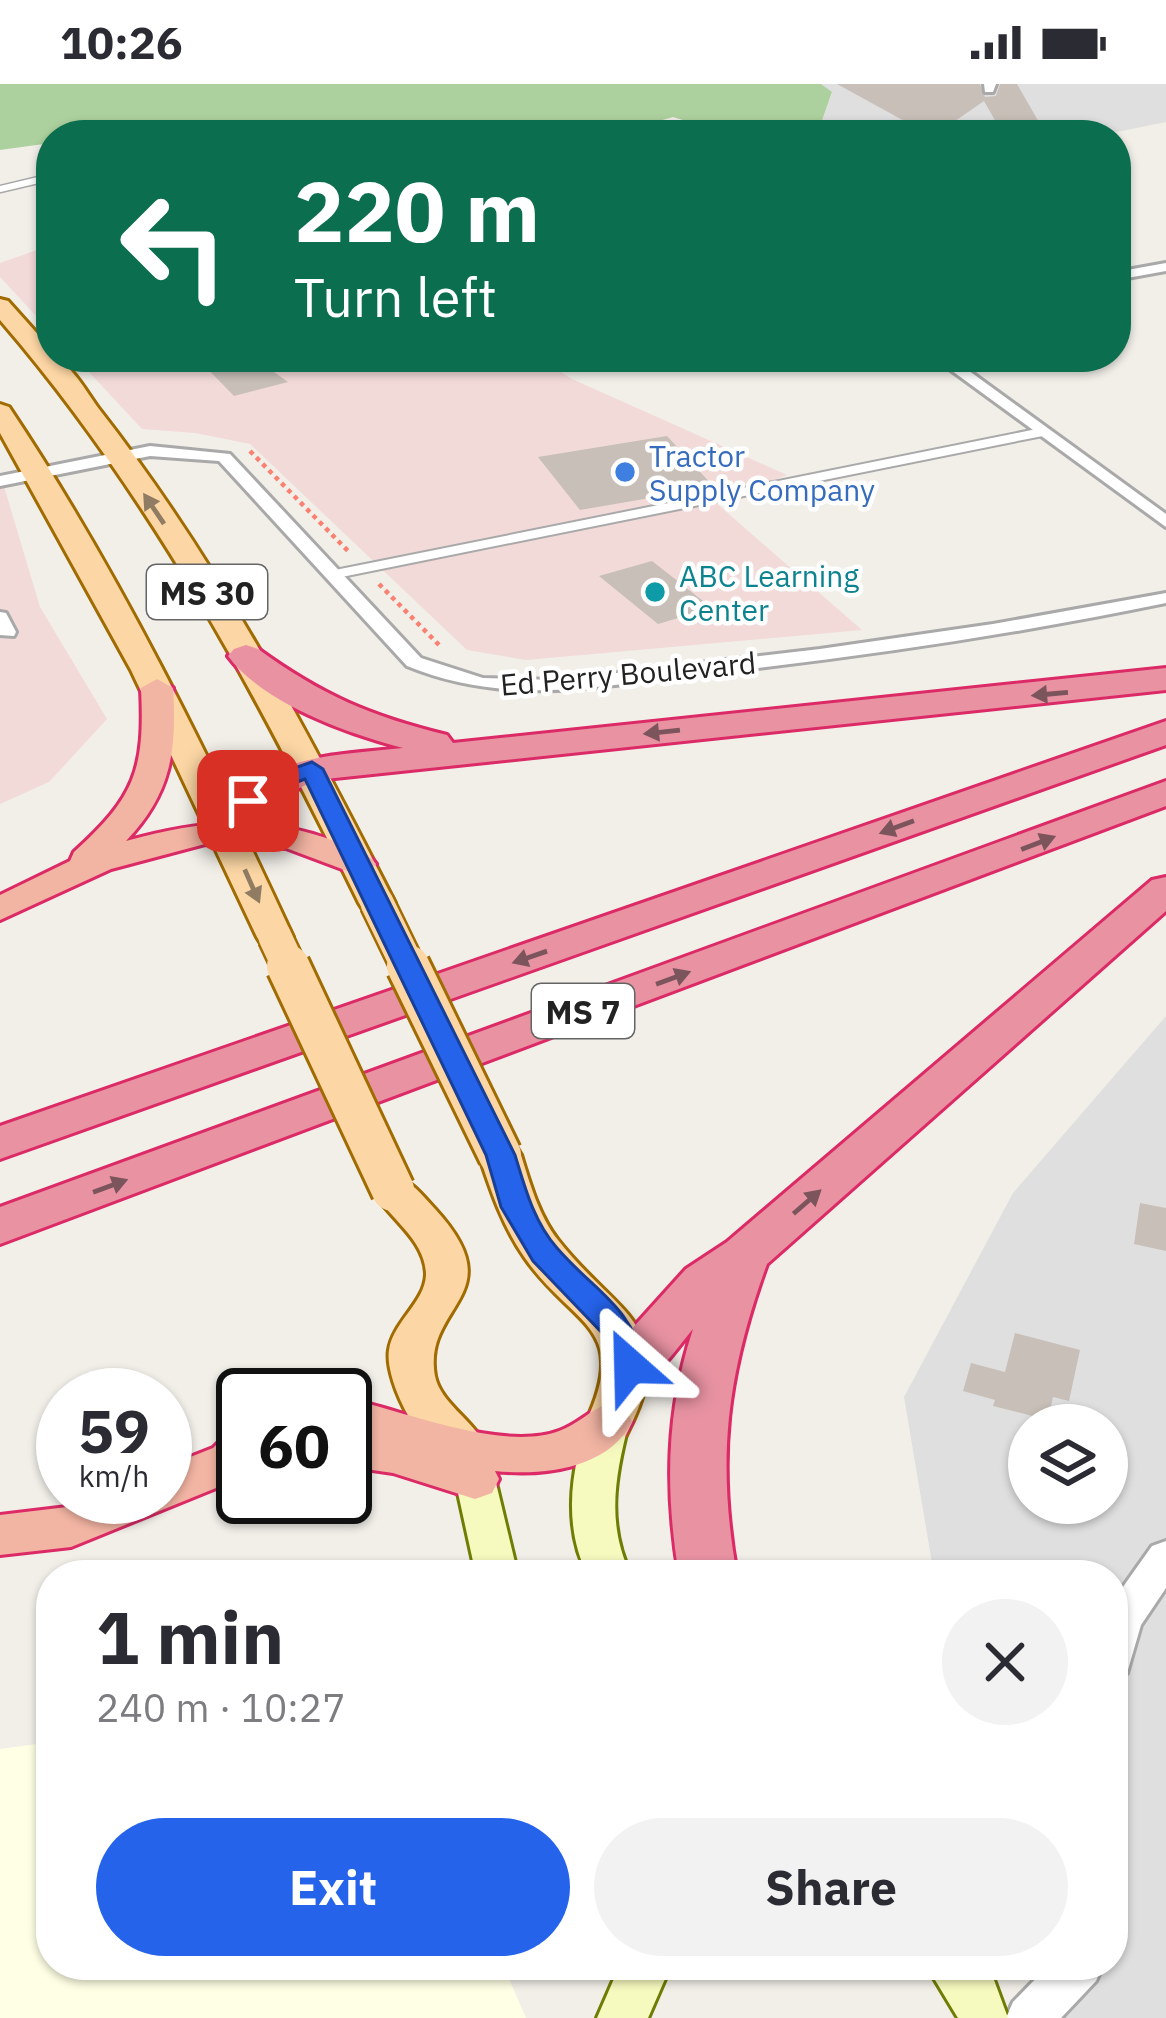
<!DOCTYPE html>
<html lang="en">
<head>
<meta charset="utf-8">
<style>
  body { margin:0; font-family:"IBM Plex Sans",sans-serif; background:#f2f2f3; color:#2b2b33; height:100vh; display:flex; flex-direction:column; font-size:45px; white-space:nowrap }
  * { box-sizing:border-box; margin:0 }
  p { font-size:39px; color:#7c7c81 }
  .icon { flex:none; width:66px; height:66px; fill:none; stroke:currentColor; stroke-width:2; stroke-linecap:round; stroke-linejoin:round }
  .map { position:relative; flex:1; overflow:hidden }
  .details { position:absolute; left:36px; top:1476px; width:1092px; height:420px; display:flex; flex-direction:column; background:#fff; border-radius:48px; box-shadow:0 3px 9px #0004 }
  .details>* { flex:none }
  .top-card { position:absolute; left:36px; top:36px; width:1095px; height:252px; border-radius:48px; box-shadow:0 3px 9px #0004; background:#0b6e4f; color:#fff; overflow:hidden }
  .fabs { position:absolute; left:1008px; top:1320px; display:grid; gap:24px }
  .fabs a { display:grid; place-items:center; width:120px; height:120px; border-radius:50%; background:#fff; box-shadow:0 3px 9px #0004; font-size:60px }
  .speed { position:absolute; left:36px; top:1284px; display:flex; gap:24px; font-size:60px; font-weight:700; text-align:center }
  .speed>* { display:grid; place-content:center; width:156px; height:156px; border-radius:50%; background:#fff; box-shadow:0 3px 9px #0004; line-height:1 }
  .speed small { font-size:30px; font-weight:400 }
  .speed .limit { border:6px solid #111; border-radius:18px; background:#fff; color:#111 }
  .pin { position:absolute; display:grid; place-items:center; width:102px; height:102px; color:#fff; margin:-51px; border-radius:24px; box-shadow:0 6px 18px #0006 }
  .me { position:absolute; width:132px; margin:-66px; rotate:335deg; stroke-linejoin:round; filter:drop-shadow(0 0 9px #0008) }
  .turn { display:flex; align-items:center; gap:42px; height:252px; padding:0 60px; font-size:54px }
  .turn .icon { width:156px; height:156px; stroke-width:2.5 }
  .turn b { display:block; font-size:84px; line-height:102px }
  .round { display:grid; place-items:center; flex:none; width:126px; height:126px; border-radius:63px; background:#f2f2f3 }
  .head { display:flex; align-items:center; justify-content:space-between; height:204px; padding:0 60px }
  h1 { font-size:72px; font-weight:700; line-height:90px }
  .action { display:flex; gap:24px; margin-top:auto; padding:24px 60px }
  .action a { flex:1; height:138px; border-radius:72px; background:#2563eb; color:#fff; font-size:48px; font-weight:700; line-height:138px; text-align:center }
  .action a+a { background:#f2f2f3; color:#2b2b33 }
  .status { display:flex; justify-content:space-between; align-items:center; height:84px; padding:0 60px; background:#fff; direction:ltr }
  .status svg { height:33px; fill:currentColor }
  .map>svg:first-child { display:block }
  .residential { fill:#e0dfdf; fill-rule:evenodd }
  .commercial { fill:#f2dad9 }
  .education { fill:#ffffe5 }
  .forest { fill:#add19e }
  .building { fill:#c7bfb8 }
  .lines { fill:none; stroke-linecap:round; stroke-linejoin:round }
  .service-far1-casing { stroke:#a9a9a9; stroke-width:9 }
  .service-casing { stroke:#a9a9a9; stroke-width:12 }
  .minor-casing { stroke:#a9a9a9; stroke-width:6 }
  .tertiary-casing { stroke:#a9a9a9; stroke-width:6 }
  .secondary-casing { stroke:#707d05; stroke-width:6 }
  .primary-casing { stroke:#a06b00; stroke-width:6 }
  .trunk-casing { stroke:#dc2a67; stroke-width:6 }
  .motorway-casing { stroke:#dc2a67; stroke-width:6 }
  .path { stroke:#fa8072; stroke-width:4.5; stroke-dasharray:4.5 4.5; stroke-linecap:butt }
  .service-far1 { stroke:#fff; stroke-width:6 }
  .service { stroke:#fff; stroke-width:8 }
  .minor { fill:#fff; fill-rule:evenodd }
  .tertiary { fill:#fff; fill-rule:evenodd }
  .secondary { fill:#f7fabf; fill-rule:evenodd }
  .primary { fill:#fcd6a4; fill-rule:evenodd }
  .trunk { fill:#f2b4a3; fill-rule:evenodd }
  .motorway { fill:#e892a2; fill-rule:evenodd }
  .primary-bridge-far1-casing { stroke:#a06b00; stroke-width:38; stroke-linecap:butt }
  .primary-bridge-casing { stroke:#a06b00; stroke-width:48; stroke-linecap:butt }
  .primary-bridge-far1 { stroke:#fcd6a4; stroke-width:33 }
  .primary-bridge { stroke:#fcd6a4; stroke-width:42 }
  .oneway { fill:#8f7c63 }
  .oneway2 { fill:#7b545c }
  .route { fill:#2563eb; stroke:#184099; stroke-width:3 }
  .shop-dot { fill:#3f7fe0; stroke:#fff; stroke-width:4.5 }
  .culture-dot { fill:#0f9aa8; stroke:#fff; stroke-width:4.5 }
  .labels { text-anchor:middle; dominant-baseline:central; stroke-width:9; stroke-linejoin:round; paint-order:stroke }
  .far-shop-label { font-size:30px; fill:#366cbe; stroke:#fff; text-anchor:start }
  .far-culture-label { font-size:30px; fill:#0d838f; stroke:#fff; text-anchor:start }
  .far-street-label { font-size:30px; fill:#222; stroke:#fff }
  .shield { fill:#fff; stroke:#646464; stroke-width:3 }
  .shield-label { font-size:33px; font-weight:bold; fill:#222 }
</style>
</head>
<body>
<div class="status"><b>10:26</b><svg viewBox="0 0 49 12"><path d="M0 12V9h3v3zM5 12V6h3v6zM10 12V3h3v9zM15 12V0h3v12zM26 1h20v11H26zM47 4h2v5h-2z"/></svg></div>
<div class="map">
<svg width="1166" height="1934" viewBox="0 0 1166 1934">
  <rect width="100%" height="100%" fill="#f2efe9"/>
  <!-- residential -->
  <g class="residential">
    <path d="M821,0H1166V38L1102,51H817L832,9Z"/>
    <path d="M1166,932V1934H1052L1032,1881H1113V1491H934L904,1313L1013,1109ZM1029,1341H1107V1419H1029Z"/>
  </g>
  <!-- commercial -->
  <g class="commercial">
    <path d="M51,161V248L0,193V179Z"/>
    <path d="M75,273H537L572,295L787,391L715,418L862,546L526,576L467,566L250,360L195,349L142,345Z"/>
    <path d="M0,389L40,523L107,635L49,698L0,720Z"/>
  </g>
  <!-- education -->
  <path class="education" d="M51,1658V1881H503L526,1934H0V1665Z"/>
  <!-- forest -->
  <path class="forest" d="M0,0H821L832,8L817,51H733L673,33L609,51H51V59L0,66Z"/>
  <!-- building -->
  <g class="building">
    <path d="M837,0H980L985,13L996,12L1000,0H1017L1040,40H997L984,17L942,46L908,39Z"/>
    <path d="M196,273H253L288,298L234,312Z"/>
    <path d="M667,352L714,403L580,426L538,373Z"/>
    <path d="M652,477L712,524L658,540L599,492Z"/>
    <path d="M1140,1119L1166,1124V1167L1134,1160Z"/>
    <path d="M1015,1249L1080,1266L1069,1317L1053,1313L1048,1336L993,1322L995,1316L963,1307L971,1279L1005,1288Z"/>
  </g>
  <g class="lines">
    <defs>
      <path id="service-far1" d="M0,105L51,93"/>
      <path id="service" d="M331,491L1042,348"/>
      <g id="minor">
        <path d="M984,0H996L993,8H985Z"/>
        <path d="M1166,179V187L1116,196V188Z"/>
        <path d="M933,273H950L1166,430V443Z"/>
        <path d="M150,362L230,370L421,574L483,594L557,596L820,565L993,540L1166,509V519C1016,550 866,572 714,589C605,600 513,625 407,582L219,377L150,372L0,402V392Z"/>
        <path d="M0,528L6,529L16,548L14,552L0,551Z"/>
      </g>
      <g id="tertiary">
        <path d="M1166,1457V1504L1141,1541L1127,1589L1113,1595V1517L1152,1462Z"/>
        <path d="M1049,1881H1103L1096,1897L1061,1934H1006L1013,1918Z"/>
      </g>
      <g id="secondary">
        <path d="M609,1322L623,1327L629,1338C615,1392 606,1440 631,1491H588C562,1443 570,1374 595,1327Z"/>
        <path d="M465,1356L479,1361L495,1395L518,1491H476L455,1395L445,1372L451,1361Z"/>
        <path d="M620,1881H671L648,1934H597Z"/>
        <path d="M926,1881H982L994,1896L1008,1934H958Z"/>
      </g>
      <g id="primary">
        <path d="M0,215L8,217L51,265V273C70,277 87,309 99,325C218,477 308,648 395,819L390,827H364L359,819C258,612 151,411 0,236Z"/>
        <path d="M0,320L9,323C120,489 209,672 293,853L288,861H262L257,853L131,586L0,349Z"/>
        <path d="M500,1057L515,1061L521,1071C530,1100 539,1132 558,1156C618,1233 683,1241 626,1351L609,1357L592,1351L586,1338C631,1241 573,1243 525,1174C503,1143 491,1107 479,1071L485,1061Z"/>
        <path d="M393,1091C412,1097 422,1111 435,1125C515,1212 422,1220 435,1292C440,1318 472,1336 484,1359L477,1372C474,1373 461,1378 459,1378C424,1376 384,1297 389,1266C393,1238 425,1218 426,1191C426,1156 389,1134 372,1106L378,1096Z"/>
      </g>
      <g id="trunk">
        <path d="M157,595L173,604C177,667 171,710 126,757C197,737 264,730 334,757C349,763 366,767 376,780L370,787L358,791L286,764L205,760L111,785L0,836V811L70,777L74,768C135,713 145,686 141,604Z"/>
        <path d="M345,1318H361C414,1331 506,1367 559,1347C577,1341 590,1326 609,1319L626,1325L632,1338C608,1385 543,1392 495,1387L499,1395L492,1409L475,1415L393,1389L345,1382Z"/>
        <path d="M243,1345V1393L71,1463L0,1471V1431L67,1423L92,1413H165V1383L213,1364L226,1351Z"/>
      </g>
      <g id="motorway">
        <path d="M246,561L258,565C323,612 370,632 447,651L453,659L1166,584V606L316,696L277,715L242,755H214L208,747C261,670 318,673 403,664C349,650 263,620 228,572L234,565Z"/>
        <path d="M1166,637V661L0,1075V1042Z"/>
        <path d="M1166,697V722L0,1160V1123Z"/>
        <path d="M1166,793V827L767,1180C727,1290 716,1375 737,1491H679C665,1407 666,1327 693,1245C669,1273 651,1309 611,1296L604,1282L611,1268L686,1185L727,1158L1152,796Z"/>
      </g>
    </defs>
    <!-- service-far1 casing -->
    <use href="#service-far1" class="service-far1-casing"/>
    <!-- service casing -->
    <use href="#service" class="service-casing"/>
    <!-- minor casing -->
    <use href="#minor" class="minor-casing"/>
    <!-- tertiary casing -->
    <use href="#tertiary" class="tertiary-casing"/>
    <!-- secondary casing -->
    <use href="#secondary" class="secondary-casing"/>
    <!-- primary casing -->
    <use href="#primary" class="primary-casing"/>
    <!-- trunk casing -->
    <use href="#trunk" class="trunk-casing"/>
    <!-- motorway casing -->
    <use href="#motorway" class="motorway-casing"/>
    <!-- path -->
    <g class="path">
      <path d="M250,367L349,468"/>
      <path d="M379,500L441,563"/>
    </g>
    <!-- service-far1 -->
    <use href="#service-far1" class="service-far1"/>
    <!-- service -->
    <use href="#service" class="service"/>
    <!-- minor -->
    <use href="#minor" class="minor"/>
    <!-- tertiary -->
    <use href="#tertiary" class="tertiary"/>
    <!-- secondary -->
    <use href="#secondary" class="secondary"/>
    <!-- primary -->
    <use href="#primary" class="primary"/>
    <!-- trunk -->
    <use href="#trunk" class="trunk"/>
    <!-- motorway -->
    <use href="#motorway" class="motorway"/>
    <defs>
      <g id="primary-bridge-far1">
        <path d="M377,819L409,885"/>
        <path d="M275,853L290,885"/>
      </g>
      <g id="primary-bridge">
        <path d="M288,882L393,1106"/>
        <path d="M408,882L500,1071"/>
      </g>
    </defs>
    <!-- primary-bridge-far1 casing -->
    <use href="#primary-bridge-far1" class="primary-bridge-far1-casing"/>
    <!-- primary-bridge casing -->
    <use href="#primary-bridge" class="primary-bridge-casing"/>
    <!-- primary-bridge-far1 -->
    <use href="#primary-bridge-far1" class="primary-bridge-far1"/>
    <!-- primary-bridge -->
    <use href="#primary-bridge" class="primary-bridge"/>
  </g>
  <!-- one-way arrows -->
  <defs><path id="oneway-solid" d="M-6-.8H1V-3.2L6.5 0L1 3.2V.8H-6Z" transform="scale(3)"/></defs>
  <g class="oneway">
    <use href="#oneway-solid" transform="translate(154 425) rotate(-124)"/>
    <use href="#oneway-solid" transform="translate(252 802) rotate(66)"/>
  </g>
  <g class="oneway2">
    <use href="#oneway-solid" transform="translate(1050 610) rotate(175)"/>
    <use href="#oneway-solid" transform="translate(662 648) rotate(174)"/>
    <use href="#oneway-solid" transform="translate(897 743) rotate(160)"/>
    <use href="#oneway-solid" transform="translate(1038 759) rotate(-21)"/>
    <use href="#oneway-solid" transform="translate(530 873) rotate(161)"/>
    <use href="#oneway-solid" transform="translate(673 894) rotate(-20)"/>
    <use href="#oneway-solid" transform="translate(110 1102) rotate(-20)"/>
    <use href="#oneway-solid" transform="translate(807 1118) rotate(-41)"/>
  </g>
  <!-- route -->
  <path class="route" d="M312,678L323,685L515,1071C525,1104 534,1138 557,1164C597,1210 629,1219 646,1282L641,1291L630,1295L618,1291L606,1253L533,1177L501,1123L486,1071L305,695C284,702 267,718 248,724L236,717L259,696Z"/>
  <!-- markers -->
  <circle class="shop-dot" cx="625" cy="388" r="12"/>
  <circle class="culture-dot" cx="655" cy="508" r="12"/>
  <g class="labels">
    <!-- far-shop labels -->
    <g class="far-shop-label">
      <text x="649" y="371">Tractor<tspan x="649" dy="34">Supply Company</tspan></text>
    </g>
    <!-- far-culture labels -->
    <g class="far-culture-label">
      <text x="679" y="491">ABC Learning<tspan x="679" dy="34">Center</tspan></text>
    </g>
    <!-- far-street labels -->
    <g class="far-street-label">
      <text transform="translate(628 589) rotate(-5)">Ed Perry Boulevard</text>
    </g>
    <!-- shield labels -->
    <g class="shield">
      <rect x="147" y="481" width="120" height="54" rx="9"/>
      <rect x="532" y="900" width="102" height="54" rx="9"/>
    </g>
    <g class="shield-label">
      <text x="207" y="508">MS 30</text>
      <text x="583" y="927">MS 7</text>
    </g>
  </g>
</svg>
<div class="fabs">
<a><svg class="icon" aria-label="layers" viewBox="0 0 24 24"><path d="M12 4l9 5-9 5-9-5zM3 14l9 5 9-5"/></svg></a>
</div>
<div class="speed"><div>59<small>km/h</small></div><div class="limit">60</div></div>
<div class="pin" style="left:248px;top:717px;background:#d93025"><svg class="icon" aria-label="arrive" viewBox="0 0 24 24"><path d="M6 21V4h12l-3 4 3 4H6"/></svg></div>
<svg class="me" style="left:630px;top:1282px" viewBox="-20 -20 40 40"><path d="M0-17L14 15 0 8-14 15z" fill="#2563eb" stroke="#fff" stroke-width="4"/></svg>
<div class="top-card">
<div class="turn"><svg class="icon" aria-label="left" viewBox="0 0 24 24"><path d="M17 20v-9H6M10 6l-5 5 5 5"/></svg><div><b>220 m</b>Turn left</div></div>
</div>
<section class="details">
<div class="head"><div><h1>1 min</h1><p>240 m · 10:27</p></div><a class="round"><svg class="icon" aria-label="close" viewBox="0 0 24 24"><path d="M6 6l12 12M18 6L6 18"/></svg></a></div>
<div class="action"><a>Exit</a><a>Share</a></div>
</section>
</div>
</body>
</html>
